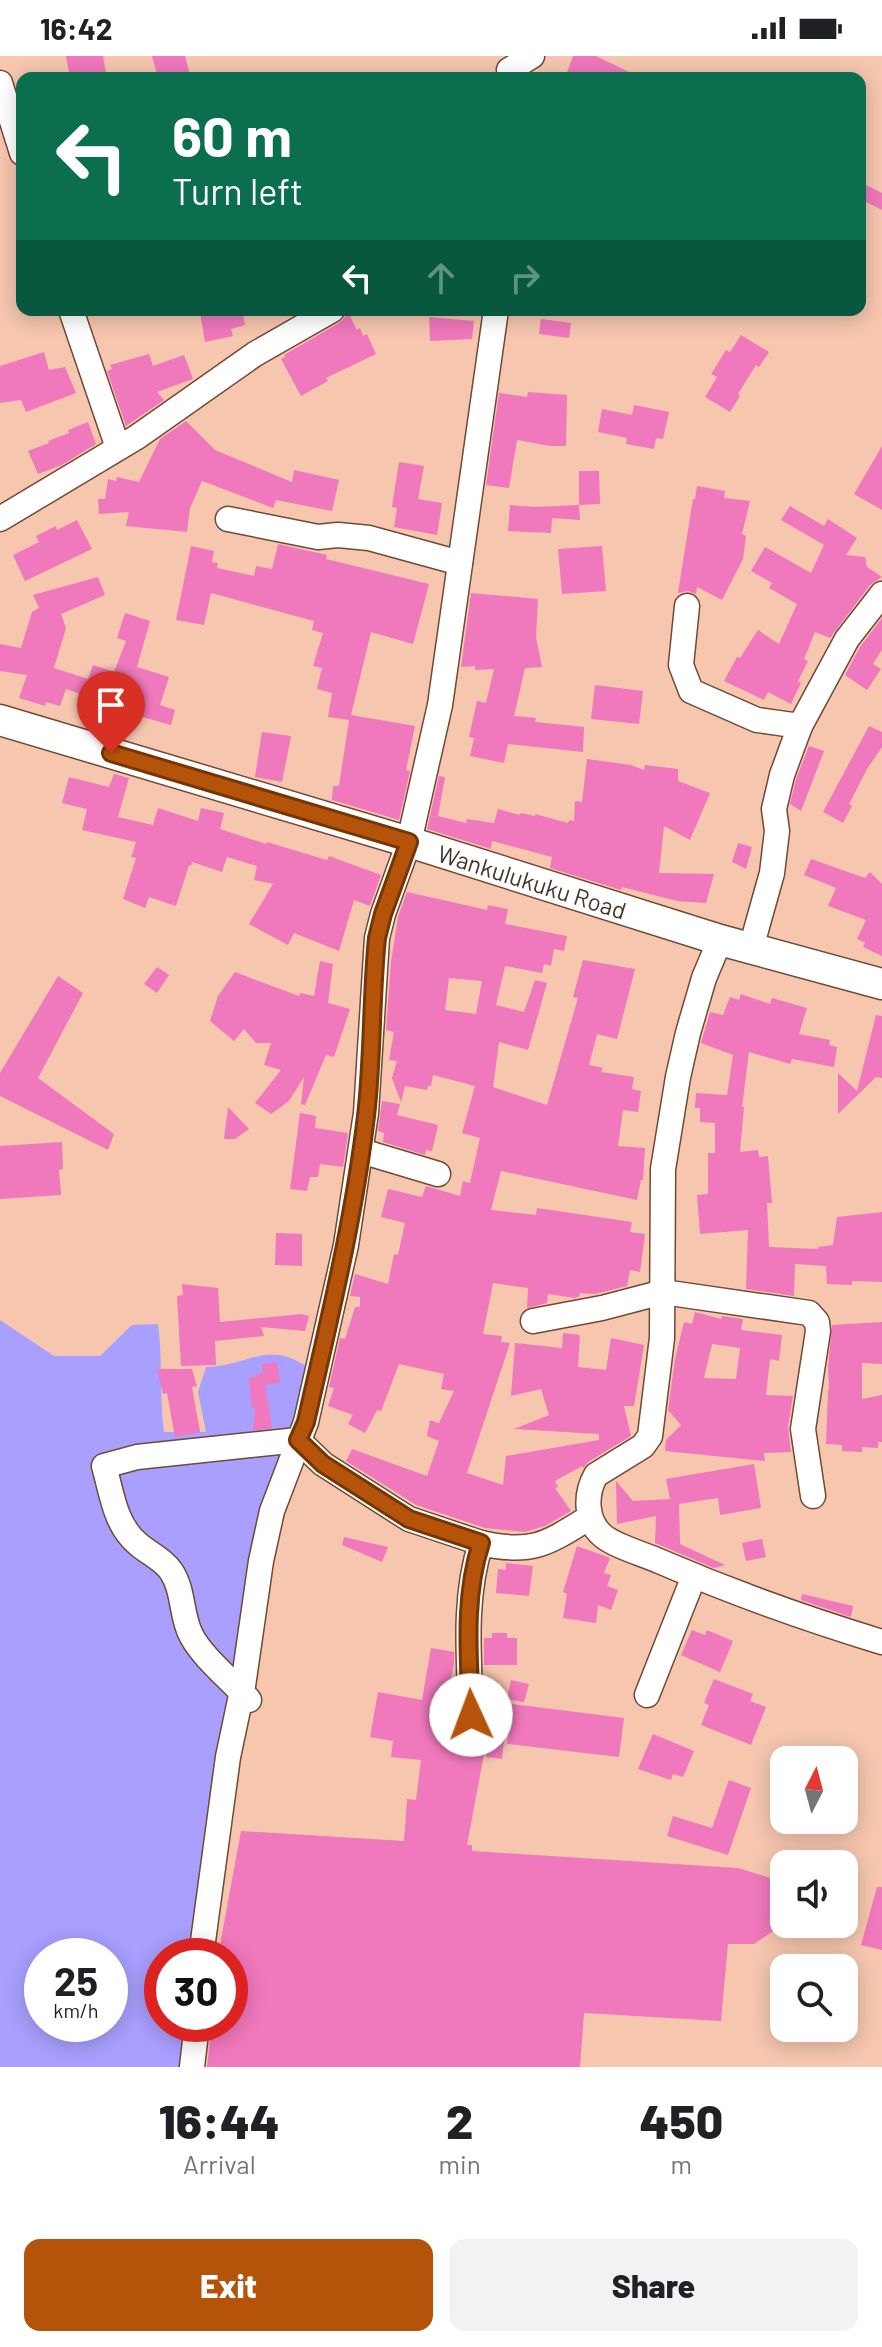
<!DOCTYPE html>
<html lang="en">
<head>
<meta charset="utf-8">
<style>
  body { margin:0; font-family:Barlow,sans-serif; background:#f2f2f2; color:#202124; height:100vh; display:flex; flex-direction:column; font-size:30px; white-space:nowrap }
  * { box-sizing:border-box; margin:0 }
  p { font-size:26px; color:#757577 }
  .icon { flex:none; width:44px; height:44px; fill:none; stroke:currentColor; stroke-width:2; stroke-linecap:round; stroke-linejoin:round }
  .map { position:relative; height:2011px; overflow:hidden }
  .side { display:flex; flex-direction:column; background:#fff; flex:1 }
  .side>* { flex:none }
  .top-card { position:absolute; left:16px; top:16px; width:850px; height:244px; border-radius:16px; box-shadow:0 4px 20px #0003; background:#0b6e4f; color:#fff; overflow:hidden }
  .needle { width:52px; rotate:6deg }
  .tools { position:absolute; left:770px; top:1690px; display:grid; gap:16px }
  .tools a { display:grid; place-items:center; width:88px; height:88px; border-radius:16px; background:#fff; box-shadow:0 4px 20px #0003; font-size:40px }
  .speed { position:absolute; left:24px; top:1882px; display:flex; gap:16px; font-size:40px; font-weight:700; text-align:center }
  .speed>* { display:grid; place-content:center; width:104px; height:104px; border-radius:50%; background:#fff; box-shadow:0 4px 20px #0003; line-height:1 }
  .speed small { font-size:20px; font-weight:400 }
  .speed .limit { border:12px solid #d22; background:#fff; color:#111 }
  .pin { position:absolute; display:grid; place-items:center; width:68px; height:68px; color:#fff; margin:-82px -34px; border-radius:50% 50% 50% 0; rotate:-45deg; box-shadow:0 0 8px #0007 }
  .pin .icon { rotate:45deg }
  .me { position:absolute; width:88px; margin:-44px; rotate:358deg; stroke-linejoin:round; filter:drop-shadow(0 0 6px #0008) }
  .turn { display:flex; align-items:center; gap:28px; height:168px; padding:0 24px; font-size:36px }
  .turn .icon { width:104px; height:104px; stroke-width:2.5 }
  .turn b { display:block; font-size:56px; line-height:68px }
  .lanes { display:flex; align-items:center; height:76px; padding:0 24px; background:#0003; justify-content:center; gap:40px; direction:ltr }
  .lanes .off { opacity:.35 }
  .eta { display:flex; justify-content:space-evenly; align-items:center; height:136px; text-align:center }
  .eta b { font-size:48px; font-weight:800; line-height:56px }
  .button { display:flex; gap:16px; margin-top:auto; padding:16px 24px }
  .button a { flex:1; height:92px; border-radius:16px; background:#b45309; color:#fff; font-size:32px; font-weight:800; line-height:92px; text-align:center }
  .button a+a { background:#f2f2f2; color:#202124 }
  .status { display:flex; justify-content:space-between; align-items:center; height:56px; padding:0 40px; background:#fff; direction:ltr }
  .status svg { height:22px; fill:currentColor }
  .map>svg:first-child { display:block }
  .green { fill:#a89ffe; fill-rule:evenodd }
  .building { fill:#f078bc; fill-rule:evenodd }
  .lines { fill:none; stroke-linecap:round; stroke-linejoin:round }
  .minor-casing { stroke:#714935; stroke-width:27 }
  .major-casing { stroke:#714935; stroke-width:33 }
  .minor { stroke:#fff; stroke-width:24 }
  .major { stroke:#fff; stroke-width:30 }
  .route-casing { stroke:#753606; stroke-width:20 }
  .route { stroke:#b45309; stroke-width:14 }
  .labels { text-anchor:middle; dominant-baseline:central; stroke-width:7; stroke-linejoin:round; paint-order:stroke }
  .street-label { font-size:24px; fill:#47342b; stroke:#feefe8 }
</style>
</head>
<body>
<div class="status"><b>16:42</b><svg viewBox="0 0 49 12"><path d="M0 12V9h3v3zM5 12V6h3v6zM10 12V3h3v9zM15 12V0h3v12zM26 1h20v11H26zM47 4h2v5h-2z"/></svg></div>
<div class="map">
<svg width="882" height="2011" viewBox="0 0 882 2011">
  <rect width="100%" height="100%" fill="#f6c6af"/>
  <!-- green -->
  <path class="green" d="M0,1264L54,1300H100L132,1269L158,1268C163,1304 159,1340 164,1376H206L198,1336L206,1311C249,1311 266,1282 309,1312L195,1900H162V1968H189L182,2011H0ZM42,1900H110V1968H42Z"/>
  <!-- building -->
  <g class="building">
    <path d="M66,0H103L107,22H70Z"/>
    <path d="M152,0H185L191,22H158Z"/>
    <path d="M573,0H596L642,22H565Z"/>
    <path d="M860,126L882,137V154L860,143Z"/>
    <path d="M212,254H242L245,269L231,273L233,280L205,286L200,256Z"/>
    <path d="M347,254L357,274L360,272L363,280L367,278L376,298L326,322L328,325L301,340L281,303L285,301L284,299L339,267L345,261Z"/>
    <path d="M429,261L474,265L472,283L430,285Z"/>
    <path d="M541,263L571,267L569,282L539,278Z"/>
    <path d="M741,279L769,296L759,311L756,309L738,338L740,340L730,356L705,341L717,321L711,318L726,294L730,296Z"/>
    <path d="M44,296L49,314L65,311L76,337L26,356L21,344L0,347V310Z"/>
    <path d="M149,298L153,310L184,299L193,323L157,336L164,344L126,370L107,315L112,313L110,309Z"/>
    <path d="M528,336L567,339L566,390H551L517,384L509,432L486,429L499,337L527,341Z"/>
    <path d="M634,349L669,356L663,383L656,382L654,393L626,388L627,382L598,376L602,353L632,359Z"/>
    <path d="M186,365L215,394L292,426L294,414L339,424L332,455L276,444L273,452L202,425L190,452L187,476L126,470L129,456L99,458L98,443H105L108,423L116,425L117,421L139,426L160,383Z"/>
    <path d="M88,366L96,388L62,409L38,418L28,395L49,387L48,385L69,377L68,374Z"/>
    <path d="M882,390V454L854,438Z"/>
    <path d="M399,406L424,410L418,443L442,447L437,479L394,471L397,452L392,451Z"/>
    <path d="M579,415H599L600,448L579,449Z"/>
    <path d="M697,430L725,435L724,442L750,445L742,478L746,480L743,503L722,544L697,531L696,538L688,535L678,537L693,443H695Z"/>
    <path d="M510,449L535,451L579,449L580,464L552,462L551,477L508,475Z"/>
    <path d="M790,450L824,470L828,463L857,482L846,499L865,501L867,511L882,521L870,529L830,582L815,576L804,603L808,605L798,625L801,627L791,648L768,636L764,644L724,625L737,601L740,602L758,574L779,588L797,548L769,532L772,527L751,515L765,491L811,517L824,489L781,464Z"/>
    <path d="M77,464L92,493L25,525L13,499L39,486L36,480L56,470L57,474Z"/>
    <path d="M278,488L327,499L326,503L429,528L413,588L371,576L351,659L415,670L406,714L410,715L399,764L332,744L333,730H339L349,664L328,661L332,637L317,633L322,612L313,610L323,577L312,574L314,565L211,537L204,569L176,564L191,490L214,495L212,506L218,507L217,512L254,520L256,510L272,513Z"/>
    <path d="M602,490L606,535L562,538L558,493Z"/>
    <path d="M98,521L105,539L61,558L66,572L54,612L88,623L93,609L114,616L126,585L117,582L125,557L150,565L137,611L169,621L160,649L175,654L171,669L128,657V655L66,633L60,650L46,646L45,650L19,642L27,619L0,615V588L21,592L32,556L39,552L33,539Z"/>
    <path d="M471,537L538,543L536,581L542,611L525,612L514,660L536,662L535,666L584,671L583,696L508,688L504,707L470,700L474,682L469,681L477,645L486,647L494,613L475,614V610L461,611Z"/>
    <path d="M882,562V594L873,608L881,613L867,634L845,619L860,591Z"/>
    <path d="M595,629L643,635L639,668L591,663Z"/>
    <path d="M869,670L882,676V691L867,713L849,748L852,750L843,767L823,756Z"/>
    <path d="M262,676L291,680L282,726L255,721Z"/>
    <path d="M809,690L824,695L801,755L790,748L796,723Z"/>
    <path d="M587,703L631,709L644,714L645,709L678,713V725L710,737L690,784L664,770L659,817L714,818L706,847L677,845L622,831L621,834L550,812L552,801L492,785L491,793L427,773L439,720L445,721L438,760L466,767L467,763L494,767L498,753L520,759L521,757L535,760V758L568,767L569,764L574,765L575,745L582,746Z"/>
    <path d="M114,718L129,722L118,761L153,769L158,752L198,765L201,752L224,757L220,773L266,788L267,786L327,804L329,800L381,819L370,850L354,844L339,895L294,877L288,889L249,868L273,828L254,824L257,810L227,801L222,816L192,806L191,810L189,809L176,850L149,841L145,852L123,843L136,802L131,801L136,786L82,774L87,753L62,747L69,721L109,731Z"/>
    <path d="M738,787L752,791L746,813L732,806Z"/>
    <path d="M811,803L865,822L870,816L882,828V900L863,891L865,887L857,883L866,864L828,850L836,832L804,819Z"/>
    <path d="M407,836L487,854L488,849L508,853L505,868L567,880L564,895L554,893L551,910L544,908L542,917L505,910L496,949L524,956L535,924L547,927L528,994L499,986L493,1031L547,1049L578,942L573,941L583,904L635,913L617,983L597,978L589,1009L603,1012L601,1016L634,1021L632,1033L641,1035L638,1056L623,1054L618,1090L645,1092L643,1124H641L637,1144L501,1115L491,1154L536,1159L537,1152L632,1166L630,1176L645,1178L640,1216L630,1214L627,1230L595,1238L580,1237L579,1241L574,1242L548,1238L547,1247L527,1252L528,1232L493,1227L483,1278L502,1280L501,1286L510,1287L467,1417L503,1429L506,1400L599,1384V1378L514,1373L549,1359L541,1333L511,1340L515,1287L562,1292L563,1277L580,1279L578,1311L606,1314L611,1282L644,1289L634,1350H624L631,1380L588,1406L583,1412L582,1410L555,1425L558,1431L555,1432L571,1455L545,1470L525,1476L485,1472L416,1449L346,1405L352,1393L427,1420L439,1385L427,1380L430,1364L439,1367L454,1335L441,1333L444,1318L399,1308L381,1355L377,1354L365,1377L348,1368L353,1359L328,1350L334,1332L329,1331L340,1282L345,1283L355,1251H360V1241L350,1240L355,1218L388,1228L394,1198L398,1199L405,1167L381,1161L388,1133L422,1141L426,1130L460,1140L463,1125L470,1127L480,1082L462,1077L475,1030L433,1019L431,1030H428L427,1034L405,1030L401,1046L392,1022L397,1005L389,1004L394,976L386,974L391,906L398,861ZM449,922L482,925L476,958L445,954Z"/>
    <path d="M320,905L333,908L328,947L350,953L334,1001L326,999L305,1049L301,1048L304,1021L289,1045L271,1058L255,1047L281,1014L264,1009L271,987H256L244,973L234,985L210,965L218,940L235,916L299,940L300,937L314,940Z"/>
    <path d="M157,911L169,919L157,937L144,928Z"/>
    <path d="M58,920L83,937L38,1022L114,1078L108,1094L0,1040V1017Z"/>
    <path d="M741,938L770,948L772,942L807,952L799,978L830,984L829,989L837,991L834,1011L792,1003L790,1008L749,996L742,1051H744L740,1096L758,1094L759,1101L768,1100L772,1147H767L769,1191L818,1193V1191L833,1189L837,1161L882,1156V1226L852,1225V1229L827,1228L826,1210L795,1208L794,1240L746,1233L748,1174L700,1178L697,1139L708,1138V1097H715V1067L700,1066V1052H695L696,1037L727,1039L733,999L701,987L710,956L723,959L730,941L739,944Z"/>
    <path d="M876,959L882,960V1022L876,1021L838,1058V1017L857,1035Z"/>
    <path d="M382,1045L400,1048L397,1059L438,1069L432,1095L426,1094L425,1099L383,1086L384,1077L378,1075Z"/>
    <path d="M228,1051L249,1073L235,1083H224Z"/>
    <path d="M300,1057L316,1060L315,1072L348,1077L343,1111L320,1108L318,1121H310L307,1135L290,1133Z"/>
    <path d="M62,1086L63,1113L59,1114L61,1139L0,1143V1090Z"/>
    <path d="M276,1177L302,1178V1210L275,1209Z"/>
    <path d="M182,1228L218,1232L220,1266L301,1258L309,1260L305,1275L261,1271L264,1280L215,1285L216,1309L181,1310L177,1240L183,1239Z"/>
    <path d="M695,1256L721,1263L722,1260L743,1263L741,1274L782,1279L779,1305L770,1303L766,1339L793,1340L788,1371L791,1396L764,1397L765,1405L665,1395L666,1384L681,1369L668,1354L675,1303L684,1266L692,1268ZM712,1288L740,1292L736,1323L704,1322Z"/>
    <path d="M882,1266V1308L862,1307V1343L882,1339V1386H878V1392L862,1391V1396L842,1395V1389L826,1388L828,1334L829,1333L828,1311L832,1269Z"/>
    <path d="M277,1306L280,1327L265,1329L262,1308Z"/>
    <path d="M157,1313H192L197,1330L192,1331L200,1376L175,1381L167,1337L163,1338Z"/>
    <path d="M263,1317L272,1372L253,1374L255,1352H252L249,1321H256V1318Z"/>
    <path d="M754,1408L761,1452L720,1459L718,1442L679,1448L680,1488L725,1509L714,1512L655,1487L656,1460L617,1468L616,1425L633,1445L670,1443L666,1423Z"/>
    <path d="M344,1481L388,1491L382,1506L342,1489Z"/>
    <path d="M762,1483L766,1501L746,1505L742,1487Z"/>
    <path d="M577,1490L610,1502L604,1517L611,1519L607,1530L618,1534L611,1554L598,1549L596,1567L563,1562L567,1538L563,1536Z"/>
    <path d="M506,1507L533,1510L529,1540L496,1537L498,1513L506,1514Z"/>
    <path d="M802,1538L853,1550L851,1561L801,1544Z"/>
    <path d="M692,1574L705,1579L707,1574L733,1585L720,1616L681,1599Z"/>
    <path d="M492,1577H507V1582H517V1609H484V1582H492Z"/>
    <path d="M431,1592L454,1596V1608L442,1666L451,1667L448,1690L484,1698L467,1789H472V1795L738,1812L780,1825L775,1874L754,1888H728L721,1965L584,1957L580,2011H207L212,1968H230V1900H218L241,1775L404,1785L407,1743L416,1744L421,1704L391,1701L393,1685L370,1681L378,1636L422,1644Z"/>
    <path d="M714,1623L753,1638L750,1645L766,1651L751,1689L701,1669L709,1649L704,1647Z"/>
    <path d="M511,1624L529,1628L524,1646L507,1643Z"/>
    <path d="M512,1648L624,1662L619,1701L507,1688Z"/>
    <path d="M490,1674L505,1676L502,1703L486,1701Z"/>
    <path d="M653,1678L694,1695L683,1721L673,1718L671,1724L638,1713Z"/>
    <path d="M729,1724L751,1732L728,1799L667,1780L673,1760L712,1772Z"/>
    <path d="M877,1831H882V1894L861,1889Z"/>
  </g>
  <g class="lines">
    <defs>
      <g id="minor">
        <path d="M509,14L532,0"/>
        <path d="M0,27L22,97"/>
        <path d="M71,254L118,392"/>
        <path d="M0,463L137,381L255,298L332,254"/>
        <path d="M228,463L318,481L338,479L369,482L460,507"/>
        <path d="M687,550L681,609L691,635L757,664L800,670L847,583L882,538"/>
        <path d="M720,884L704,922L688,977L678,1021L663,1113L662,1282L650,1380L643,1390L596,1419C585,1438 585,1465 603,1480C615,1490 643,1498 659,1505C731,1536 806,1563 882,1586"/>
        <path d="M751,892L772,817L777,775L774,753L782,719L800,670"/>
        <path d="M361,1095L438,1118"/>
        <path d="M533,1265L602,1252L663,1236L809,1257L817,1266L818,1275L803,1373L813,1440"/>
        <path d="M647,1639L694,1520"/>
        <path d="M249,1644C232,1625 202,1601 191,1579C181,1560 184,1534 171,1515C163,1503 148,1497 138,1488C115,1469 112,1438 104,1410L137,1401L298,1384L323,1408L409,1463L481,1487"/>
        <path d="M471,1659C469,1602 463,1542 481,1487C533,1499 548,1487 590,1461"/>
        <path d="M201,1900L228,1701L243,1630L261,1505L272,1455L306,1366L346,1189L366,1057L377,882L383,858L409,786L440,649L496,254"/>
        <path d="M192,2011L197,1968"/>
      </g>
      <g id="major">
        <path id="s1" d="M0,664L409,786L720,884L882,928"/>
      </g>
    </defs>
    <!-- minor casing -->
    <use href="#minor" class="minor-casing"/>
    <!-- major casing -->
    <use href="#major" class="major-casing"/>
    <!-- minor -->
    <use href="#minor" class="minor"/>
    <!-- major -->
    <use href="#major" class="major"/>
  </g>
  <g class="lines">
    <defs>
      <path id="route" d="M111,697L409,786L383,858L377,882C371,941 373,1001 366,1060C354,1163 329,1264 306,1366L298,1384L323,1408L409,1463L481,1487C463,1542 469,1601 471,1659"/>
    </defs>
    <!-- route casing -->
    <use href="#route" class="route-casing"/>
    <!-- route -->
    <use href="#route" class="route"/>
  </g>
  <g class="labels">
    <!-- street labels -->
    <g class="street-label">
      <text stroke="none"><textPath href="#s1" startOffset="556">Wankulukuku Road</textPath></text>
    </g>
  </g>
</svg>
<div class="tools">
<a><svg class="needle" viewBox="-14 -14 28 28"><path d="M0-13l5 13h-10z" fill="#e53935"/><path d="M0 13l5-13h-10z" fill="#757577"/></svg></a>
<a><svg class="icon" aria-label="sound" viewBox="0 0 24 24"><path d="M4 9h4l5-4v14l-5-4H4zM17 9q2 3 0 6"/></svg></a>
<a><svg class="icon" aria-label="search" viewBox="0 0 24 24"><circle cx="10" cy="10" r="6"/><path d="M15 15l6 6"/></svg></a>
</div>
<div class="speed"><div>25<small>km/h</small></div><div class="limit">30</div></div>
<div class="pin" style="left:111px;top:697px;background:#d93025"><svg class="icon" aria-label="arrive" viewBox="0 0 24 24"><path d="M6 21V4h12l-3 4 3 4H6"/></svg></div>
<svg class="me" style="left:471px;top:1659px" viewBox="-20 -20 40 40"><circle r="19" fill="#fff"/><path d="M0-13L10 11 0 6-10 11z" fill="#b45309"/></svg>
<div class="top-card">
<div class="turn"><svg class="icon" aria-label="left" viewBox="0 0 24 24"><path d="M17 20v-9H6M10 6l-5 5 5 5"/></svg><div><b>60 m</b>Turn left</div></div>
<div class="lanes"><svg class="icon" aria-label="left" viewBox="0 0 24 24"><path d="M17 20v-9H6M10 6l-5 5 5 5"/></svg><svg class="icon off" aria-label="ahead" viewBox="0 0 24 24"><path d="M12 20V5M6 11l6-6 6 6"/></svg><svg class="icon off" aria-label="right" viewBox="0 0 24 24"><path d="M7 20v-9h11M14 6l5 5-5 5"/></svg></div>
</div>
</div>
<section class="side">
<div class="eta">
<div><b>16:44</b><p>Arrival</p></div>
<div><b>2</b><p>min</p></div>
<div><b>450</b><p>m</p></div>
</div>
<div class="button"><a>Exit</a><a>Share</a></div>
</section>
</body>
</html>
